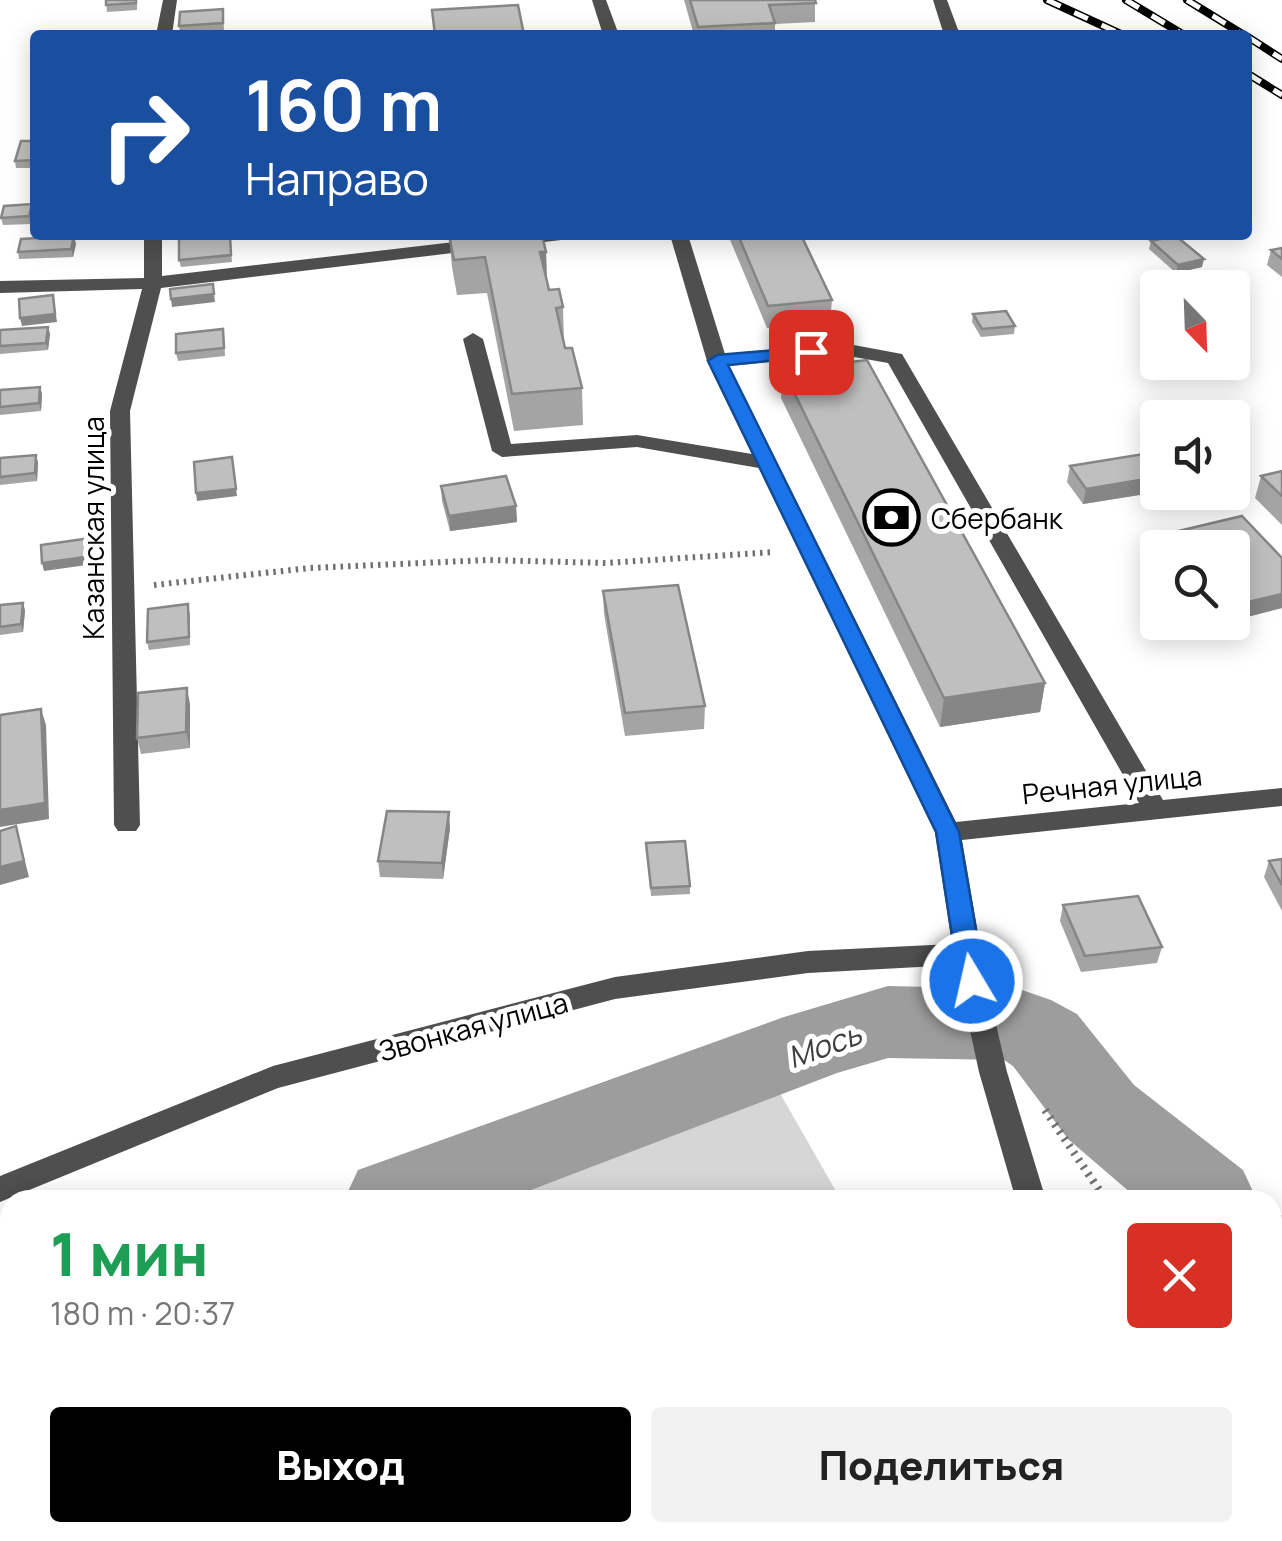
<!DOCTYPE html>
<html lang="ru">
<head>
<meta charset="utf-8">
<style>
  body { margin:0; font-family:Manrope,sans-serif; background:#f2f2f2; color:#222; height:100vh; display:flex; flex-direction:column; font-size:38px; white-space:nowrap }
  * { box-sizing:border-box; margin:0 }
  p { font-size:32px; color:#767676 }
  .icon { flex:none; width:55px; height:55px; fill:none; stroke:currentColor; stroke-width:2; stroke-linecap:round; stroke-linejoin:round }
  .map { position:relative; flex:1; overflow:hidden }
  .drawer { position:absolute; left:0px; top:1190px; width:1282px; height:352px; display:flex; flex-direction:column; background:#fff; border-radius:30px 30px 0 0; box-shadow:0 5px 25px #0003 }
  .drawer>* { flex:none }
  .top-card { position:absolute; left:30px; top:30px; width:1222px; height:210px; border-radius:10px; box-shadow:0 5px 25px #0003; background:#1a4fa0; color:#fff; overflow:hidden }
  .needle { width:65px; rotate:157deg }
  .controls { position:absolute; left:1140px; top:270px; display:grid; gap:20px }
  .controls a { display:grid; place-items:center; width:110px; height:110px; border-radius:10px; background:#fff; box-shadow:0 5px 25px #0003; font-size:50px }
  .pin { position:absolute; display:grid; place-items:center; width:85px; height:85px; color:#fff; margin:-42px; border-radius:20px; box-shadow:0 5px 15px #0006 }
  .me { position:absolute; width:110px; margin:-55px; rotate:351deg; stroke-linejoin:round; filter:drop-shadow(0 0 8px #0008) }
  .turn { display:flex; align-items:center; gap:35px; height:210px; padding:0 50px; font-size:45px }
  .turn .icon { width:130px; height:130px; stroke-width:2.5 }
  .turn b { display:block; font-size:70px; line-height:85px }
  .round { display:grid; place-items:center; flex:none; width:105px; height:105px; border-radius:10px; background:#f2f2f2 }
  .headline { display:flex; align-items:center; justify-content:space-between; height:170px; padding:0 50px }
  h1 { font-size:60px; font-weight:800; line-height:75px; color:#1e9e55 }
  .cta { display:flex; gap:20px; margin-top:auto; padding:20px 50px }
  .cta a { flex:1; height:115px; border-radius:10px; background:#000; color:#fff; font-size:40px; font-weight:800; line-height:115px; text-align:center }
  .cta a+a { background:#f2f2f2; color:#222 }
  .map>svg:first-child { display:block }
  .green { fill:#d6d6d6 }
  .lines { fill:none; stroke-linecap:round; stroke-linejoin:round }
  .river { fill:#9d9d9d; fill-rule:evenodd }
  .path-far1 { stroke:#717171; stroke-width:6; stroke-dasharray:2.5 5; stroke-linecap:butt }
  .path { stroke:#717171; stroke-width:8; stroke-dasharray:2.5 6; stroke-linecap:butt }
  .minor { fill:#4f4f4f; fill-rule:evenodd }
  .rail-casing { stroke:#000; stroke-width:8 }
  .rail { stroke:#fff; stroke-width:5; stroke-dasharray:15; stroke-linecap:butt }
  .wall { fill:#a4a4a4 }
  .shaded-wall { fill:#868686 }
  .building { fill:#bfbfbf; stroke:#868686; stroke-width:2.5 }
  .route { fill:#1a73e8; stroke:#114b97; stroke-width:2.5 }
  .labels { text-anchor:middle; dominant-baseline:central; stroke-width:10; stroke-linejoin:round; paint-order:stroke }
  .poi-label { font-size:28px; fill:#000; stroke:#fff; text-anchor:start }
  .street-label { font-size:28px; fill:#000; stroke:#fff }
  .water-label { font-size:30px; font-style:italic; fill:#3e3e3e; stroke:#fff }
</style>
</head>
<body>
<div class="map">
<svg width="1282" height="1541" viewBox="0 0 1282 1541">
  <rect width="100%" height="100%" fill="#fff"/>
  <!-- green -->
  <g class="green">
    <path d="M777,1088L841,1200H497Z"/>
    <path d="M10,1393V1532H1028L1031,1541H0V1397Z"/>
  </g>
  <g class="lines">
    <!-- river -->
    <g class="river">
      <path d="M888,986L1019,989L1051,1000L1077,1014L1134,1085L1243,1170L1257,1200H1139L1068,1139L1013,1066L1004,1060L888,1058L837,1073L505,1200H344L358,1170L784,1017Z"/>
      <path d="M1272,1211L1282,1215V1308L1272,1305Z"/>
      <path d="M10,1305V1400L0,1404V1308Z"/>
    </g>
    <!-- path-far1 -->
    <path class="path-far1" d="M154,585L310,568L488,560L606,563L775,552"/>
    <!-- path -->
    <g class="path">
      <path d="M1045,1110L1106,1200"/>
      <path d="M1272,1386L1282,1395"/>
    </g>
    <!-- minor -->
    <g class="minor">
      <path d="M163,0H177L172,35H156Z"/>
      <path d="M592,0H606L619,35H603Z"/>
      <path d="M933,0H947L960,35H944Z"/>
      <path d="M144,235H162V276L515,235H570L561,240L161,288L130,411L140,825L136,831H118L114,825L110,411L142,289L0,293V281L144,278Z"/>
      <path d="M670,235H688L725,354L843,343L902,354L1163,800L1282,788V806L962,840L986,981L1007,1072L1046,1200H1016L979,1072L956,965L808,973L615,999L278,1088L0,1202V1176L273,1066L615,977L808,951L952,944L935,832L759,468L637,447L502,457L492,451L463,339L473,333L483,339L511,444L637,435L752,454L707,361ZM843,355L888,363L1139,803L956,822L729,366Z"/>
      <path d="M1272,1521L1282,1541H1245L1242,1532H1272Z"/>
    </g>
    <defs>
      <g id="rail">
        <path d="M1047,0L1123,35"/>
        <path d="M1126,0L1184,35"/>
        <path d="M1187,0L1244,35"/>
        <path d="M1248,37L1282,59"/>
        <path d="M1248,74L1282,95"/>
      </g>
    </defs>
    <!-- rail casing -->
    <use href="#rail" class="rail-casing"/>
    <!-- rail -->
    <use href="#rail" class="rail"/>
  </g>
  <!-- wall -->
  <g class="wall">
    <path d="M106,0H137V10L107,12Z"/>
    <path d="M684,0H815V22L775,24V35H694Z"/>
    <path d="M223,9L224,30L180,32L179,26Z"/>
    <path d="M35,141V168H16L15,161Z"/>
    <path d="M34,212L31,224L3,225L1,218Z"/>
    <path d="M230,235L232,262L181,267L179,260Z"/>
    <path d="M449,235L546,252L547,280L549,290L563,307L564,343L582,388L583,425L514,431L487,293L457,295L452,267Z"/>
    <path d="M728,235H801L832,300L830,322L767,328Z"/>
    <path d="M1151,241L1202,267L1176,273L1149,249Z"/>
    <path d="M76,244L73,257L19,259L18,252Z"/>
    <path d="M1282,248V277L1267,265L1271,250Z"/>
    <path d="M973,314L1015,326L1014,334L981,337L972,322Z"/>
    <path d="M48,327L50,334L48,350L0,354V330Z"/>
    <path d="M224,337L225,356L178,361L176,353Z"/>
    <path d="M783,370L1045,683L1040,712L940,727L781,398Z"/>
    <path d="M40,387L42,394L41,411L0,415V390Z"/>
    <path d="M1158,454V492L1083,504L1067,482L1070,466Z"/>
    <path d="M36,455L38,463L37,481L0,485V458Z"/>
    <path d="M1282,471V525L1255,498L1261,476Z"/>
    <path d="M441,486L516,506L517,522L450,531L442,501Z"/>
    <path d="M1170,533L1282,558V608L1232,621V548H1167Z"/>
    <path d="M603,591L705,706L704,729L625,736L604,614Z"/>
    <path d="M23,603L25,611L23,632L0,635V605Z"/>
    <path d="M190,612V645L149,650L147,642Z"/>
    <path d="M190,704V748L141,754L137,738Z"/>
    <path d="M450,828L443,879L380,877L378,861Z"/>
    <path d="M646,843L690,886V894L651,896Z"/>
    <path d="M1282,859V911L1264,877L1269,861Z"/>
    <path d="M1063,905L1162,947L1157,963L1081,972L1060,921Z"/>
  </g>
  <!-- shaded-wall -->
  <g class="shaded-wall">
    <path d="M32,204L34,212L31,224L29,216Z"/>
    <path d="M74,236L76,244L73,257L71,249Z"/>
    <path d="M540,252H546L547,287Z"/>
    <path d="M1204,259L1202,267L1176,273L1178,265Z"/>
    <path d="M214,294L215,302L172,307L171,299Z"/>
    <path d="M53,295L57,322L22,326L20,318Z"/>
    <path d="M48,327L50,334L48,350L46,343Z"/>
    <path d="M40,387L42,394L41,411L39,403Z"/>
    <path d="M36,455L38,463L37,481L35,473Z"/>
    <path d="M232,457L237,496L197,501L196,493Z"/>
    <path d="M1158,477V492L1083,504L1086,489Z"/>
    <path d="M516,506L517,522L450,531L449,516Z"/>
    <path d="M91,538L94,564L44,571L42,563Z"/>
    <path d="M1282,594V608L1232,621L1236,605Z"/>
    <path d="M23,603L25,611L23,632L21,624Z"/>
    <path d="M1045,683L1040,712L940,727L944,698Z"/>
    <path d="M187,688L190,704V748L186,732Z"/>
    <path d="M41,709L46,725L49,819L0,827V810Z"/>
    <path d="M449,812L450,828L443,879L442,863Z"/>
    <path d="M16,826L29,877L0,885V867Z"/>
  </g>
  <!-- building -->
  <g class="building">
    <path d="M106,0H136V3L106,5Z"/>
    <path d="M690,0H815L816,3L769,5L775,23L698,27Z"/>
    <path d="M518,5L524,35H435L432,10Z"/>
    <path d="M223,9V23L179,26L180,12Z"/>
    <path d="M119,32L118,35H87V34Z"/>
    <path d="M21,141H35V160L15,161Z"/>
    <path d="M32,204L29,216L1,218L4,206Z"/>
    <path d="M230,235L231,255L179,260V239Z"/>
    <path d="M449,235H542L546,252H540L549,290L559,289L563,307L556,308L565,348H572L582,388L512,394L485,257L454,260Z"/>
    <path d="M738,235H801L832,300L768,306Z"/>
    <path d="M74,236L71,249L18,252L21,239Z"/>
    <path d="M1176,236L1204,259L1178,265L1151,241Z"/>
    <path d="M1282,248V259L1271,250Z"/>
    <path d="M213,284L214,294L171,299L170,289Z"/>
    <path d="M53,295L55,314L20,318L19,299Z"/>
    <path d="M1006,311L1015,326L982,329L973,314Z"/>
    <path d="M48,327L46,343L0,346V330Z"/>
    <path d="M223,329L224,348L176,353V334Z"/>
    <path d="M867,360L1045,683L944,698L783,370Z"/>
    <path d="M40,387L39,403L0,407V390Z"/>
    <path d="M1156,452L1158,454V477L1086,489L1070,466Z"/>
    <path d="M36,455L35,473L0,477V458Z"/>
    <path d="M232,457L236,489L196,493L194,462Z"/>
    <path d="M1282,471V496L1261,476Z"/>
    <path d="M506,476L516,506L449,516L441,486Z"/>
    <path d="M1242,516L1282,558V594L1236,605L1232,602V548H1183L1170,533Z"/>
    <path d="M91,538L92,556L42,563L41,545Z"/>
    <path d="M678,585L705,706L625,713L603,591Z"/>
    <path d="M23,603L21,624L0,627V605Z"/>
    <path d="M188,604L189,637L147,642L148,609Z"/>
    <path d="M187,688L186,732L137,738L138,693Z"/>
    <path d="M41,709L45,803L0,810V715Z"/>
    <path d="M387,811L449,812L442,863L378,861Z"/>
    <path d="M16,826L24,861L0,867V831Z"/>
    <path d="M685,841L690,886L651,888L646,843Z"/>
    <path d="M1282,859V885L1269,861Z"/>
    <path d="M1138,896L1162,947L1085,956L1063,905Z"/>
  </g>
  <!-- route -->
  <path class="route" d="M811,347L820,352L818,356L728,365L959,832L985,981L981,988H963L959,981L936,832L708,361L717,355Z"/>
  <!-- icons -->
  <defs>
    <symbol id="bank-ring" viewBox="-11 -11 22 22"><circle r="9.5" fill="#fff" stroke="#000" stroke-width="1.5"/><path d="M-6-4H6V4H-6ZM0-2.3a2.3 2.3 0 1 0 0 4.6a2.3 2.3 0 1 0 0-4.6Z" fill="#000"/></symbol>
  </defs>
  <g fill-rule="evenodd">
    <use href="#bank-ring" x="860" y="486" width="63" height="63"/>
  </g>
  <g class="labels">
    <!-- poi labels -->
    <g class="poi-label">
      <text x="931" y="518">Сбербанк</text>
    </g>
    <!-- street labels -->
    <g class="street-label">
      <text transform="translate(93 528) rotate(-90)">Казанская улица</text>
      <text transform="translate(1112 784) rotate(-6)">Речная улица</text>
      <text transform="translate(473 1026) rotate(-15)">Звонкая улица</text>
    </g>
    <!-- water labels -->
    <g class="water-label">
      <text transform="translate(824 1045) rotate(-20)">Мось</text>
    </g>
  </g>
</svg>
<div class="controls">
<a><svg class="needle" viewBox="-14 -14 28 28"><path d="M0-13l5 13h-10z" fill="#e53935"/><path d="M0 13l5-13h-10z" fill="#767676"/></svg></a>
<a><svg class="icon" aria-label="sound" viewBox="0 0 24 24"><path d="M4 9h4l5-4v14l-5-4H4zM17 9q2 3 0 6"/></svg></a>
<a><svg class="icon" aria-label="search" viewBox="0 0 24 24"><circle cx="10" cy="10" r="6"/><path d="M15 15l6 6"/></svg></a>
</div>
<div class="pin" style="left:811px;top:352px;background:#d93025"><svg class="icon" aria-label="arrive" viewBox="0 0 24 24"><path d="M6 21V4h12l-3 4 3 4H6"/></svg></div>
<svg class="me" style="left:972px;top:981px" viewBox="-20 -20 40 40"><circle r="17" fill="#1a73e8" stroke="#fff" stroke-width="3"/><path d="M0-11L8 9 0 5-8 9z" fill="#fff"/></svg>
<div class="top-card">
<div class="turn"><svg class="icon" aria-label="right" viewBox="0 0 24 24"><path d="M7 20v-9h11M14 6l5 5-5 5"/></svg><div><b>160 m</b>Направо</div></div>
</div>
<section class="drawer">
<div class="headline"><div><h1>1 мин</h1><p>180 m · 20:37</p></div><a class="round" style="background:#d93025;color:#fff"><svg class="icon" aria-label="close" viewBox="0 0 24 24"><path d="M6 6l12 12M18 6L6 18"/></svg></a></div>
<div class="cta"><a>Выход</a><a>Поделиться</a></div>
</section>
</div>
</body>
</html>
